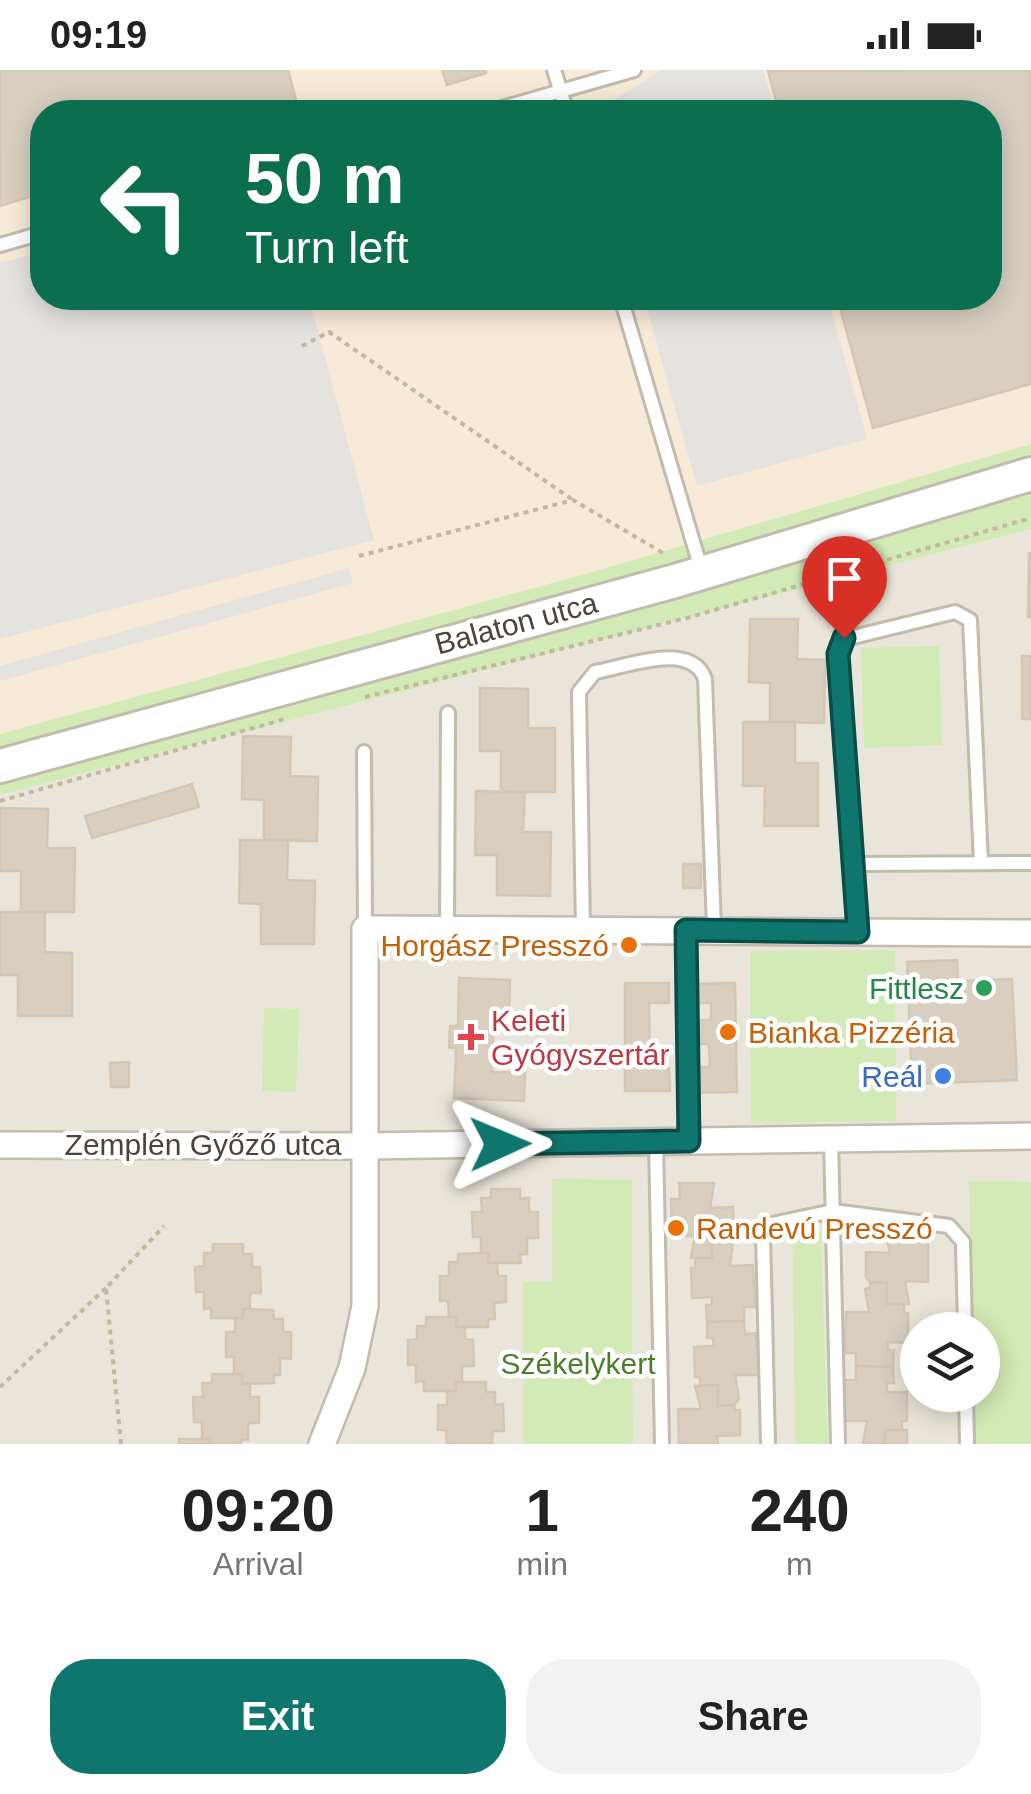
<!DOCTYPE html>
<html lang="en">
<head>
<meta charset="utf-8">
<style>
  body { margin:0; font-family:Arial,sans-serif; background:#f2f2f2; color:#222; height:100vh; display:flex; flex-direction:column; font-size:38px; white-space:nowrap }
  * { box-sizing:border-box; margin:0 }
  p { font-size:32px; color:#767676 }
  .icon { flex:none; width:55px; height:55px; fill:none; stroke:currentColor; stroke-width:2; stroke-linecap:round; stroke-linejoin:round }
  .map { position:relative; height:1374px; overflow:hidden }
  .panel { display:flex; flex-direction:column; background:#fff; flex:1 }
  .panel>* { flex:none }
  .guide { position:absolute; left:30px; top:30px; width:972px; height:210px; border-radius:40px; box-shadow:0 5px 25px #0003; background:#0b6e4f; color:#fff; overflow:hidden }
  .buttons { position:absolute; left:900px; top:1242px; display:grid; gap:20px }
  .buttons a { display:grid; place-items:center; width:100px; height:100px; border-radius:50%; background:#fff; box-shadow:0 5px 25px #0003; font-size:50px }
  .pin { position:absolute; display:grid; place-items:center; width:85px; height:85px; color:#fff; margin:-102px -42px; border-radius:50% 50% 50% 0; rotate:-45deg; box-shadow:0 0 10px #0007 }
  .pin .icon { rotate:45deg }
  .me { position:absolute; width:110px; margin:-55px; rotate:89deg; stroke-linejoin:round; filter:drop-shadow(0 0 8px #0008) }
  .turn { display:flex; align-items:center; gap:35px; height:210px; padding:0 50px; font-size:45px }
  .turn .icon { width:130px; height:130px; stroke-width:2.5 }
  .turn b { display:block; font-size:70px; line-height:85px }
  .eta { display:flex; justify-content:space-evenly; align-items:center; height:170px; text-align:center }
  .eta b { font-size:60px; font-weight:700; line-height:70px }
  .button { display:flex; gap:20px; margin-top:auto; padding:20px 50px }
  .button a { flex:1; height:115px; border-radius:40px; background:#0f766e; color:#fff; font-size:40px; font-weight:700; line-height:115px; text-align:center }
  .button a+a { background:#f2f2f2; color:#222 }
  .status { display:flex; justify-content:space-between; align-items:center; height:70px; padding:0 50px; background:#fff; direction:ltr }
  .status svg { height:28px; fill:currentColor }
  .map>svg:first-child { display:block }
  .residential { fill:#eae5da }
  .commercial { fill:#f7ead8; fill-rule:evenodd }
  .green { fill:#d2eab5 }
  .parking { fill:#e5e3e0 }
  .building { fill:#d8cfc1; stroke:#d3c7b4; stroke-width:2.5 }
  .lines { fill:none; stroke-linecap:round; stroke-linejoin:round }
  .service-casing { stroke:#c2bbae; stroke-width:18 }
  .minor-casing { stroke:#c2bbae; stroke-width:30 }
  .tertiary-casing { stroke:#c2bbae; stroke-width:38 }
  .path { stroke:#c4b79f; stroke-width:4; stroke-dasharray:5 5; stroke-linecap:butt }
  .service { stroke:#fff; stroke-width:12 }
  .minor { stroke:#fff; stroke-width:25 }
  .tertiary { stroke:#fff; stroke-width:32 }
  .route-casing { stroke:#0a4d48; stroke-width:25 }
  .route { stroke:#0f766e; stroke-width:18 }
  .food-dot { fill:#e8710a; stroke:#fff; stroke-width:4 }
  .leisure-dot { fill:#2e9e5b; stroke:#fff; stroke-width:4 }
  .health-dot { fill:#e0444e; stroke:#fff; stroke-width:4 }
  .shop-dot { fill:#3f7fe0; stroke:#fff; stroke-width:4 }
  .labels { text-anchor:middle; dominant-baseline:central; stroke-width:9; stroke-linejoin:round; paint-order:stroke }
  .street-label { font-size:30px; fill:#4b4439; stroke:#fff }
  .food-label { font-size:30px; fill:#c56008; stroke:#fff; text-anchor:start }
  .leisure-label { font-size:30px; fill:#27864d; stroke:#fff; text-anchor:end }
  .health-label { font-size:30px; fill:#be3a42; stroke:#fff; text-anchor:start }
  .shop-label { font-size:30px; fill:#366cbe; stroke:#fff; text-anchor:end }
  .park-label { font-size:30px; fill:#4a7f2a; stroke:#fff }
</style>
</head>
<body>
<div class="status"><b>09:19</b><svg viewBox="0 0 49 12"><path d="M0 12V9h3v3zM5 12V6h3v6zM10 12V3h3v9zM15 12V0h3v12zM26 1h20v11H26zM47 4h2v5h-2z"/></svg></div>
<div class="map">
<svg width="1031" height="1374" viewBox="0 0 1031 1374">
  <rect width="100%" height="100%" fill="#f6f3ec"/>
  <!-- residential -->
  <path class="residential" d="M1031,459V1112H969L971,1260H918V1325H972L973,1374H828L821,1162L792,1164L795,1374H633L632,1110H552V1212L523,1213V1374H0V725Z"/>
  <!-- commercial -->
  <path class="commercial" d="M0,0H1031V374L592,502L0,664ZM42,42H990V228H42Z"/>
  <!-- green -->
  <g class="green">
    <path d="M1031,374V459L0,725V664L592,502Z"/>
    <path d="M939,576L942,675L864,678L861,578Z"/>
    <path d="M895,880L896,1051L751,1053L750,881Z"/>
    <path d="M264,938L299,939L296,1022L262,1021Z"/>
    <path d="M552,1109L632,1110L633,1374H523V1212H552Z"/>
    <path d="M969,1111L1031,1112V1374H973L972,1325H982V1260H971Z"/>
    <path d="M821,1161L828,1374H795L792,1163Z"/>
  </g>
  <!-- parking -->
  <g class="parking">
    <path d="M662,0H763L775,42H594Z"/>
    <path d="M42,182V228H309L374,470L0,569V193Z"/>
    <path d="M644,228H828L867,369L697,416Z"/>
    <path d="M349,498L353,513L0,611V596Z"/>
  </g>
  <!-- building -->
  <g class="building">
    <path d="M0,0H288L299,42H42V123L0,136Z"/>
    <path d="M442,0H486V3L447,15Z"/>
    <path d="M1031,0V314L873,358L838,230L990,228V42H779L768,1Z"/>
    <path d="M1029,483H1031V547H1028Z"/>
    <path d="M750,549H798L797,589L825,590L824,653L770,652V613L749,612Z"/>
    <rect x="1022" y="586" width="9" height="63"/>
    <path d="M480,618L528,619V658H555V722H501V681H480Z"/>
    <path d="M743,652H795V693H818V756H764L765,716H743Z"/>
    <path d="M243,666L291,667L290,706L318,707L317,771L264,770V730L242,729Z"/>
    <path d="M192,714L199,737L92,768L85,746Z"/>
    <path d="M476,721L525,722L523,762H551L550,826L497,825V785H475Z"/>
    <path d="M0,738L48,739L47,778H75L74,842H21V801H0Z"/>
    <path d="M240,770H288L287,810L315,811L314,874H261V834L239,833Z"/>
    <rect x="683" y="794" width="18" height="24"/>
    <path d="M0,842H45V882L72,883V946H18V905H0Z"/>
    <path d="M957,890L958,911L1012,909L1017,1010L912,1014L907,892Z"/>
    <path d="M459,908L510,910L509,946L494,945L492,1002L525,1003L524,1031L454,1028L456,978H449L450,956H458Z"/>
    <path d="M625,913H669V933H649L650,998H669L670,1021H625Z"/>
    <path d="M735,913L737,1022L690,1023V997H710L709,974H696V950H711V933H690V914Z"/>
    <path d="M129,992V1017H111L110,993Z"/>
    <path d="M679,1113H714L710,1138L733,1137L734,1163L712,1167V1188H691L695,1166H672L671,1129H680Z"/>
    <path d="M491,1119H520V1129L529,1128V1142H538V1168H527V1184H520L521,1193H488L489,1183H481V1167H473L472,1142H482L481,1128H491Z"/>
    <path d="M885,1157L920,1158V1173L928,1174V1212L905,1211L909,1234H886L887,1213L870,1212L866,1207V1182L890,1183Z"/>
    <path d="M712,1167H728L729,1173L733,1172L730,1196L753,1195L755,1237H744V1251L707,1252L706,1235H712V1227L692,1228L691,1198H695V1188H712Z"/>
    <path d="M213,1174H243V1184H252V1197H260L261,1223H250V1239H243V1248H211V1238L204,1239V1222H196L195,1197L204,1196V1183H213Z"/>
    <path d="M481,1183H489L488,1193H497L498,1206H506V1232L494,1233L495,1249H488V1257H456V1247H449L448,1231H440V1206H449V1192H458V1184Z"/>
    <path d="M870,1212L887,1213L886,1234H904V1243H908V1273L888,1272V1280H894L893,1297L856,1296V1283H845L846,1242H869L865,1219L870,1218Z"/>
    <path d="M243,1239L273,1240L274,1249H283V1262H291V1289L280,1288V1305H274V1313L242,1314V1304H234V1287H226V1262H235V1248H243Z"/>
    <path d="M426,1247H456V1257H465V1269L473,1270L474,1296H462V1312H456V1321H424V1311L416,1312V1295H408V1270L417,1269V1256H426Z"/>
    <path d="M744,1251L745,1264L756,1263L758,1305H735L739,1329L734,1335L718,1336V1315L700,1316V1307H695L694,1277L714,1276L713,1268H707V1252Z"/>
    <path d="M856,1296L893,1297L894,1313H887V1322H907V1351H902V1360H885V1374H863L867,1351H844L845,1310H856Z"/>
    <path d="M212,1304H242V1314H250V1327H259V1353H248V1370H241V1374H210L209,1369H202V1352H194L193,1327H203L202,1313H212Z"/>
    <path d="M456,1312H486V1322H495V1335L503,1334L504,1361H493L492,1374H447L446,1360H438V1335H447V1321H456Z"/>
    <path d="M718,1315V1336L734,1335L735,1340H740V1365L717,1366L718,1374H679L678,1339H701L695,1316Z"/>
    <rect x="885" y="1360" width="22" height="14"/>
    <path d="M179,1369H209L210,1374H179Z"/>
  </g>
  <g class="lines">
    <defs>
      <g id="service">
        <path d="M554,0L567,42"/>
        <path d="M488,42L634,0"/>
        <path d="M0,175L42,163"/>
        <path d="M621,228L701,499"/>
        <path d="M364,682L365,859"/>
        <path d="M856,794L1031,793"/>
        <path d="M686,859L689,1071"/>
        <path d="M447,860L448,643"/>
        <path d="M583,860L579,622L595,602C626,597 691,570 705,609L714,859"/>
        <path d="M858,862L838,584L845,569L955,542L970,550L981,793"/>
        <path d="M831,1069L838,1374"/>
        <path d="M656,1072L662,1374"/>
        <path d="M966,1325L967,1374"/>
        <path d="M768,1374L763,1163L767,1155L833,1141L949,1156L963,1172L965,1260"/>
      </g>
      <g id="minor">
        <path d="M0,1075L364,1076L1031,1066"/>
        <path d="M322,1374L352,1298L365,1236V859L1031,863"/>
      </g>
      <path id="tertiary" d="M0,696L675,511L1031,404"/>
    </defs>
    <!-- service casing -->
    <use href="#service" class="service-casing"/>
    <!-- minor casing -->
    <use href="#minor" class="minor-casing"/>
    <!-- tertiary casing -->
    <use href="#tertiary" class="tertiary-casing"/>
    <!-- path -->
    <g class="path">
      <path d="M302,276L329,262L573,430"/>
      <path d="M359,486L573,430L663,483"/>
      <path d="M365,627L687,548L1031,448"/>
      <path d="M0,731L288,648"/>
      <path d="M0,1317L106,1218"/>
      <path d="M121,1374L106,1218L164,1156"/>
    </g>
    <!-- service -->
    <use href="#service" class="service"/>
    <!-- minor -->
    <use href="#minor" class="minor"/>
    <!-- tertiary -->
    <use href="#tertiary" class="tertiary"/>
  </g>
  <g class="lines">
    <defs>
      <path id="route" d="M500,1074L689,1071L686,860L858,862L838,584L844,568"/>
    </defs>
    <!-- route casing -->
    <use href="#route" class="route-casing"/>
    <!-- route -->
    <use href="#route" class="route"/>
  </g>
  <!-- markers -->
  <g class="food-dot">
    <circle cx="629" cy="875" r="10"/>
    <circle cx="728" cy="962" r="10"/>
    <circle cx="676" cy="1158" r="10"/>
  </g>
  <circle class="leisure-dot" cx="984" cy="918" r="10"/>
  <path class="health-dot" d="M466 952h10v10h10v10h-10v10h-10v-10h-10v-10h10z"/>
  <circle class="shop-dot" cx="943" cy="1006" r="10"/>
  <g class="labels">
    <!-- street labels -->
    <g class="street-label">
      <text transform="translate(516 553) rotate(-15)">Balaton utca</text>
      <text x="203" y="1074">Zemplén Győző utca</text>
    </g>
    <!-- food labels -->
    <g class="food-label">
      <text x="609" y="875" text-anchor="end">Horgász Presszó</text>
      <text x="748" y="962">Bianka Pizzéria</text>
      <text x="696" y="1158">Randevú Presszó</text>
    </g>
    <!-- leisure labels -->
    <g class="leisure-label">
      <text x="964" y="918">Fittlesz</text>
    </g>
    <!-- health labels -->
    <g class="health-label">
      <text x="491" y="950">Keleti<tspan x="491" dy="34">Gyógyszertár</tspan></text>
    </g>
    <!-- shop labels -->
    <g class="shop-label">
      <text x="923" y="1006">Reál</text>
    </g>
    <!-- park labels -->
    <g class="park-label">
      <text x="578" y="1293">Székelykert</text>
    </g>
  </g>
</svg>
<div class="buttons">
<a><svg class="icon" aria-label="layers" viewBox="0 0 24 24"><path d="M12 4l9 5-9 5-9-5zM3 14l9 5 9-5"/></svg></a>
</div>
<div class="pin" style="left:844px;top:568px;background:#d93025"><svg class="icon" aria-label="arrive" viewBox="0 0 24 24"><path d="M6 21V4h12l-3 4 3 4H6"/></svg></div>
<svg class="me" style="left:500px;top:1074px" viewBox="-20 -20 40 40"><path d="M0-17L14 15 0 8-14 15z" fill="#0f766e" stroke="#fff" stroke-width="4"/></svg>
<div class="guide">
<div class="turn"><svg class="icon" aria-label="left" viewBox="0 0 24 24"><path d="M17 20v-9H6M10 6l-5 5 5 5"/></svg><div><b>50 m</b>Turn left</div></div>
</div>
</div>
<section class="panel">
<div class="eta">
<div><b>09:20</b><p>Arrival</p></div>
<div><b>1</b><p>min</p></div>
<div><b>240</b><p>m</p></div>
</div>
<div class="button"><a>Exit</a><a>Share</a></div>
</section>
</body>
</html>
